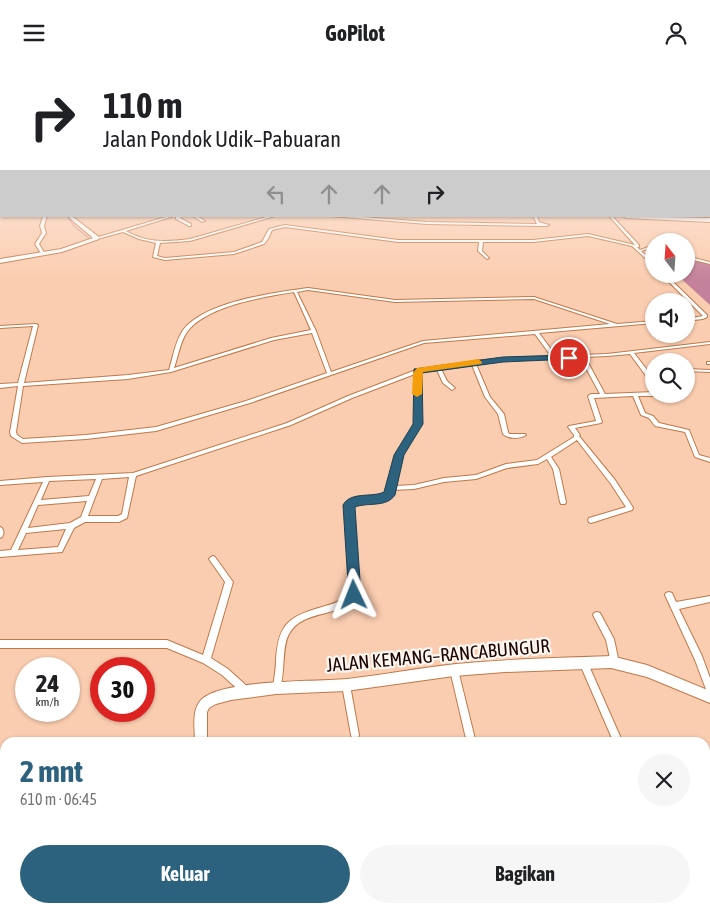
<!DOCTYPE html>
<html lang="id">
<head>
<meta charset="utf-8">
<style>
  body { margin:0; font-family:"Asap Condensed",sans-serif; background:#f6f6f6; color:#202124; height:100vh; display:flex; flex-direction:column; font-size:19px; white-space:nowrap }
  * { box-sizing:border-box; margin:0 }
  p { font-size:16px; color:#757577 }
  .icon { flex:none; width:28px; height:28px; fill:none; stroke:currentColor; stroke-width:2; stroke-linecap:round; stroke-linejoin:round }
  .map { position:relative; flex:1; overflow:hidden }
  .side { position:absolute; left:0px; top:672px; width:710px; height:176px; display:flex; flex-direction:column; background:#fff; border-radius:15px 15px 0 0; box-shadow:0 1px 4px #0004 }
  .side>* { flex:none }
  .guide { position:absolute; left:0px; top:0px; width:710px; height:152px; box-shadow:0 1px 4px #0004; background:#fff; color:#202124; overflow:hidden }
  .needle { width:32px; rotate:343deg }
  .fabs { position:absolute; left:645px; top:168px; display:grid; gap:10px }
  .fabs a { display:grid; place-items:center; width:50px; height:50px; border-radius:50%; background:#fff; box-shadow:0 1px 4px #0004; font-size:25px }
  .speed { position:absolute; left:15px; top:592px; display:flex; gap:10px; font-size:25px; font-weight:700; text-align:center }
  .speed>* { display:grid; place-content:center; width:65px; height:65px; border-radius:50%; background:#fff; box-shadow:0 1px 4px #0004; line-height:1 }
  .speed small { font-size:12px; font-weight:400 }
  .speed .limit { border:8px solid #d22; background:#fff; color:#111 }
  .pin { position:absolute; display:grid; place-items:center; width:42px; height:42px; color:#fff; margin:-21px; border:2px solid #fff; border-radius:50%; box-shadow:0 1px 5px #0007 }
  .me { position:absolute; width:55px; margin:-28px; rotate:358deg; stroke-linejoin:round; filter:drop-shadow(0 0 4px #0008) }
  .turn { display:flex; align-items:center; gap:18px; height:105px; padding:0 20px; font-size:22px }
  .turn .icon { width:65px; height:65px; stroke-width:2.5 }
  .turn b { display:block; font-size:35px; line-height:42px }
  .lanes { display:flex; align-items:center; height:48px; padding:0 20px; background:#0003; justify-content:center; gap:25px; direction:ltr }
  .lanes .off { opacity:.35 }
  .round { display:grid; place-items:center; flex:none; width:52px; height:52px; border-radius:26px; background:#f6f6f6 }
  .head { display:flex; align-items:center; justify-content:space-between; height:85px; padding:0 20px }
  h1 { font-size:30px; font-weight:700; line-height:38px; color:#2d627e }
  .button { display:flex; gap:10px; margin-top:auto; padding:10px 20px }
  .button a { flex:1; height:58px; border-radius:30px; background:#2d627e; color:#fff; font-size:20px; font-weight:700; line-height:58px; text-align:center }
  .button a+a { background:#f6f6f6; color:#202124 }
  header { display:flex; justify-content:space-between; align-items:center; height:65px; padding:0 20px; background:#fff; font-size:22px; font-weight:700 }
  .map>svg:first-child { display:block }
  .water { fill:#c4819b }
  .lines { fill:none; stroke-linecap:round; stroke-linejoin:round }
  .stream { stroke:#c4819b; stroke-width:1 }
  .river { fill:#c4819b; fill-rule:evenodd }
  .street-casing { stroke:#be7949; stroke-width:2 }
  .secondary-casing { stroke:#be7949; stroke-width:2 }
  .highway-casing { stroke:#be7949; stroke-width:2 }
  .street { fill:#fff; fill-rule:evenodd }
  .secondary { fill:#fff; fill-rule:evenodd }
  .highway { fill:#fff; fill-rule:evenodd }
  .route { fill:#2d627e; stroke:#1d4052 }
  .slow { fill:#f59e0b }
  .labels { text-anchor:middle; dominant-baseline:central; stroke-width:4.5; stroke-linejoin:round; paint-order:stroke }
  .near-street-label { font-size:19px; fill:#1d0500; stroke:#fff7f2 }
</style>
</head>
<body>
<header><svg class="icon" aria-label="menu" viewBox="0 0 24 24"><path d="M4 6h16M4 12h16M4 18h16"/></svg>GoPilot<svg class="icon" aria-label="person" viewBox="0 0 24 24"><circle cx="12" cy="8" r="4"/><path d="M4 21q1-7 8-7t8 7"/></svg></header>
<div class="map">
<svg width="710" height="848" viewBox="0 0 710 848">
  <rect width="100%" height="100%" fill="#fbcdb0"/>
  <!-- water -->
  <path class="water" d="M686,194L710,199V240L676,209H686Z"/>
  <g class="lines">
    <!-- stream -->
    <path class="stream" d="M67,151L74,161L91,175"/>
    <!-- river -->
    <path class="river" d="M710,110V114L709,113V111Z"/>
    <defs>
      <g id="street">
        <rect x="0" y="119" width="1" height="2"/>
        <rect x="709" y="139" width="1" height="2"/>
        <path d="M43,151H47L44,161L46,168L39,179L45,189L43,190H42L35,179L42,168L40,161Z"/>
        <path d="M169,151H174L126,166C147,178 166,177 190,174L270,151H275L190,176L160,178L157,191L165,193L234,187L262,177L269,164L285,160L398,175H533L588,169L635,180L609,151H612L639,180V182H637L640,185L654,180V182L641,186L654,198V201L632,181L588,171L533,177H483L482,186L489,193L487,194L478,186L479,177H398L285,162L272,165L268,174L264,179L234,189L165,195L153,192L156,178L139,174L123,167L97,174L95,173Z"/>
        <path d="M178,151H183L180,153L191,159V161H189L176,154V152Z"/>
        <path d="M193,151H197L205,156L202,157Z"/>
        <path d="M331,151H349L427,157L537,159L533,151H537L539,157L549,160L547,161H539L427,159Z"/>
        <path d="M686,191L710,197V199L686,193Z"/>
        <path d="M661,209H665L707,250V252L703,254L686,256V254L703,251Z"/>
        <path d="M308,223L395,235L534,232L617,259L654,256V258L539,268L556,291L607,289L710,277V279L634,288L654,314V320L652,319L630,289L607,291L585,292L605,329L654,327V329H656L654,331H638L645,348L653,351L659,358L689,365L699,390L710,393V397L695,392L685,367L655,361L649,353L641,350L633,331L594,333L602,357L601,358L575,363L580,370L579,371L615,415L632,441L633,443L632,445L591,458L589,457L588,455L589,453L626,442L611,419L577,375L551,392L559,404L566,437L565,439H561L560,437L553,404L547,394L538,399L507,403L476,414L444,417L414,424L393,425L391,432C378,439 364,434 352,441L358,530C342,554 303,543 289,569C281,583 286,609 279,626L276,627L273,626C273,625 272,624 272,622C272,620 274,617 274,615C275,608 276,602 276,595C278,559 289,551 322,542C333,539 342,536 350,529L346,440C357,428 373,436 386,429L396,390L415,359V309L352,333L291,360L136,411L127,453L119,457H85L74,463L62,487L0,492V486L11,485L43,417L0,420V416L47,412L133,408L287,358L348,331L416,305L436,302L438,301H440L471,297L473,296H475L503,293L551,291L535,269L424,278L250,338L156,366L86,374L22,378L11,371L10,367L18,321L0,323V319L18,318L33,261L0,263V261L36,259L38,260L24,318L128,310L169,305C173,292 175,277 183,265C206,236 273,228 308,223ZM308,225L395,237L534,234L610,259L423,276L331,307L316,266L297,227ZM294,227L311,265L271,273L174,303C178,292 180,277 187,267C206,241 263,232 294,227ZM312,268L327,308L246,336L156,362L86,370L23,374L17,370L16,367L23,321L128,314L171,307L274,275ZM580,292L600,329H591L588,331L596,356L569,361L568,362L574,370V372L537,395L506,399L476,410L444,413L414,420L394,421L402,390L421,359L420,307L437,305L443,318L452,325L455,323L447,316L441,304L472,300L485,332L498,349L503,369C508,374 520,374 526,370L525,369H509L508,367L504,349L490,332L476,299L503,295L553,294H555L557,293ZM129,412L122,449L118,451H88L102,414ZM96,414L89,431L41,435L49,416ZM87,436L81,452L70,458L28,463L38,440ZM66,464L58,482L18,485L26,468Z"/>
        <rect x="707" y="297" width="3" height="2"/>
        <path d="M686,304L710,305V307L686,306Z"/>
        <path d="M0,462L2,463C4,466 4,469 2,472L0,473Z"/>
        <path d="M213,491L215,492L233,517L211,593L228,604L249,623L250,626L249,629L246,630L243,629L222,610L203,598L167,583H0V575H167L203,590L225,517L209,494L211,492Z"/>
        <path d="M669,527L672,528L676,537L710,531V537L679,544L702,591L710,613V628L707,627L695,595L665,530L666,528Z"/>
        <path d="M597,547L600,548L614,574L619,598L618,601L615,602L612,601L611,598L606,575L593,550L594,548Z"/>
        <path d="M583,593L586,594L623,678H614L579,597L580,594Z"/>
        <path d="M454,601L457,602L458,605L476,678H467L450,605L451,602Z"/>
        <path d="M346,616L349,617L350,620L359,670L358,673L355,674L352,673L351,670L342,620L343,617Z"/>
      </g>
      <g id="secondary">
        <path d="M67,151H72L99,172V174L62,187L0,198V194L61,184L93,173Z"/>
        <path d="M611,591L647,600L710,626V638L647,612L611,603L505,607L454,611L346,626L276,629L231,635L216,639L209,643L207,647V678H195C195,664 191,644 202,634C225,614 315,617 347,614C383,610 419,603 456,599C507,594 559,593 611,591Z"/>
        <path d="M88,844H104L102,848H86Z"/>
      </g>
      <path id="highway" d="M623,151L710,153V157L626,153Z"/>
    </defs>
    <!-- street casing -->
    <use href="#street" class="street-casing"/>
    <!-- secondary casing -->
    <use href="#secondary" class="secondary-casing"/>
    <!-- highway casing -->
    <use href="#highway" class="highway-casing"/>
    <!-- street -->
    <use href="#street" class="street"/>
    <!-- secondary -->
    <use href="#secondary" class="secondary"/>
    <!-- highway -->
    <use href="#highway" class="highway"/>
  </g>
  <!-- sky -->
  <linearGradient id="sky" x2="0" y2="1"><stop stop-color="#99a0c9"/><stop offset="0.45" stop-color="#fde8db"/><stop offset="1" stop-color="#fde8db" stop-opacity="0"/></linearGradient>
  <rect width="710" height="215" fill="url(#sky)"/>
  <!-- route -->
  <path class="route" d="M569,290L573,293L572,294L503,297L422,308L423,359L404,390L395,430C386,443 368,437 355,442L361,530L359,534L354,536L349,534L343,440C351,426 371,433 384,427L394,390L413,359L414,304L503,292Z"/>
  <!-- slow -->
  <path class="slow" d="M478,294L482,297L481,299L423,307L422,329L417,332L412,329L413,308L417,303Z"/>
  <g class="labels">
    <!-- near-street labels -->
    <g class="near-street-label">
      <text transform="translate(438 590) rotate(-5)">JALAN KEMANG–RANCABUNGUR</text>
    </g>
  </g>
</svg>
<div class="fabs">
<a><svg class="needle" viewBox="-14 -14 28 28"><path d="M0-13l5 13h-10z" fill="#e53935"/><path d="M0 13l5-13h-10z" fill="#757577"/></svg></a>
<a><svg class="icon" aria-label="sound" viewBox="0 0 24 24"><path d="M4 9h4l5-4v14l-5-4H4zM17 9q2 3 0 6"/></svg></a>
<a><svg class="icon" aria-label="search" viewBox="0 0 24 24"><circle cx="10" cy="10" r="6"/><path d="M15 15l6 6"/></svg></a>
</div>
<div class="speed"><div>24<small>km/h</small></div><div class="limit">30</div></div>
<div class="pin" style="left:569px;top:293px;background:#d93025"><svg class="icon" aria-label="arrive" viewBox="0 0 24 24"><path d="M6 21V4h12l-3 4 3 4H6"/></svg></div>
<svg class="me" style="left:354px;top:530px" viewBox="-20 -20 40 40"><path d="M0-17L14 15 0 8-14 15z" fill="#2d627e" stroke="#fff" stroke-width="4"/></svg>
<div class="guide">
<div class="turn"><svg class="icon" aria-label="right" viewBox="0 0 24 24"><path d="M7 20v-9h11M14 6l5 5-5 5"/></svg><div><b>110 m</b>Jalan Pondok Udik–Pabuaran</div></div>
<div class="lanes"><svg class="icon off" aria-label="left" viewBox="0 0 24 24"><path d="M17 20v-9H6M10 6l-5 5 5 5"/></svg><svg class="icon off" aria-label="ahead" viewBox="0 0 24 24"><path d="M12 20V5M6 11l6-6 6 6"/></svg><svg class="icon off" aria-label="ahead" viewBox="0 0 24 24"><path d="M12 20V5M6 11l6-6 6 6"/></svg><svg class="icon" aria-label="right" viewBox="0 0 24 24"><path d="M7 20v-9h11M14 6l5 5-5 5"/></svg></div>
</div>
<section class="side">
<div class="head"><div><h1>2 mnt</h1><p>610 m · 06:45</p></div><a class="round"><svg class="icon" aria-label="close" viewBox="0 0 24 24"><path d="M6 6l12 12M18 6L6 18"/></svg></a></div>
<div class="button"><a>Keluar</a><a>Bagikan</a></div>
</section>
</div>
</body>
</html>
